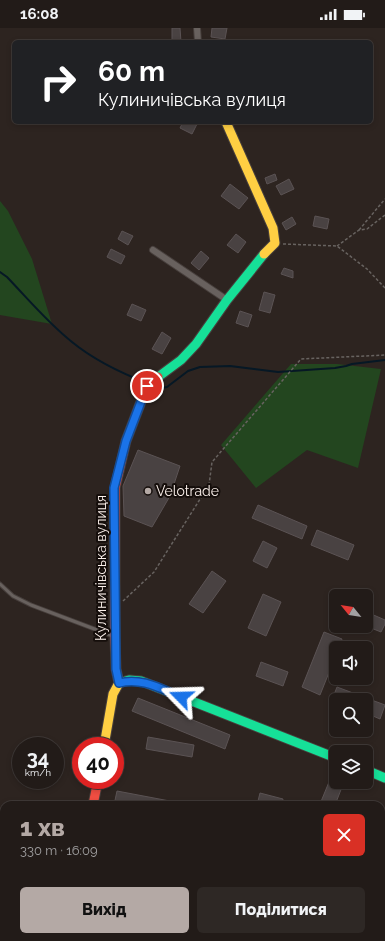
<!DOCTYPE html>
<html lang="uk">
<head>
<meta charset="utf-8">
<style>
  body { margin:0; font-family:Raleway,sans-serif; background:#2e2825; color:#f1f3f6; height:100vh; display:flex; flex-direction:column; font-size:15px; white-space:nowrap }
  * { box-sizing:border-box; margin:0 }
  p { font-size:13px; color:#a2a1a2 }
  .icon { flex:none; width:22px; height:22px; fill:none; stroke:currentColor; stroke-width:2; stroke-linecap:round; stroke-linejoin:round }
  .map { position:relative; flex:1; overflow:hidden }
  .side { position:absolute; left:0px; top:773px; width:385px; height:140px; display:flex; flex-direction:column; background:#221b18; border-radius:12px 12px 0 0; box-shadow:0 2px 6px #0003,0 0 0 1px #3f3937 }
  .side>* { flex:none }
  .guide { position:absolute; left:12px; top:12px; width:361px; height:84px; border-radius:6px; box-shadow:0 2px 6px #0003,0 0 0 1px #3f3937; background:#202124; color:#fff; overflow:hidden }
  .needle { width:26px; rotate:300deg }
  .fabs { position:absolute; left:329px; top:561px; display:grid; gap:8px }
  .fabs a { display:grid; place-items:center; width:44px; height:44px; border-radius:6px; background:#221b18; box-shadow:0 2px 6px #0003,0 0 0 1px #3f3937; font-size:20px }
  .speed { position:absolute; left:12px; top:709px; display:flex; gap:8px; font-size:20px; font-weight:700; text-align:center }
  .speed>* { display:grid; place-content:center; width:52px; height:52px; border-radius:50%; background:#221b18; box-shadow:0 2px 6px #0003,0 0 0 1px #3f3937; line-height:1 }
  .speed small { font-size:10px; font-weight:400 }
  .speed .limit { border:6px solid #d22; background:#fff; color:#111 }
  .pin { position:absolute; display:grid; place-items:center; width:34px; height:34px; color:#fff; margin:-17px; border:2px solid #fff; border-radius:50%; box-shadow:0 1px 4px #0007 }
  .me { position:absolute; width:44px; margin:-22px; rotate:292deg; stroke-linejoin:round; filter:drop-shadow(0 0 3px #0008) }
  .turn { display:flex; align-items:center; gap:14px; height:84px; padding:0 20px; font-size:18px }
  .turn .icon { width:52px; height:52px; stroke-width:2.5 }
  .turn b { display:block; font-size:28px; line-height:34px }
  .round { display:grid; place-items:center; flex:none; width:42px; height:42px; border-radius:6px; background:#2e2825 }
  .headline { display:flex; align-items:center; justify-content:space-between; height:68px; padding:0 20px }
  h1 { font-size:24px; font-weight:800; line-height:30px; color:#b4a9a5 }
  .primary-button { display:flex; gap:8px; margin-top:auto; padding:8px 20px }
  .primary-button a { flex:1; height:46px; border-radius:6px; background:#b4a9a5; color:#111; font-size:16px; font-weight:800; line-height:46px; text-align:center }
  .primary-button a+a { background:#2e2825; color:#f1f3f6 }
  .status { display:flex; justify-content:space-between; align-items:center; height:28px; padding:0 20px; background:#221b18; direction:ltr }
  .status svg { height:11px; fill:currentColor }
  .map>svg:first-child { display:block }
  .green { fill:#23461f }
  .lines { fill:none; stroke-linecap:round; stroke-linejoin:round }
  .stream { stroke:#061825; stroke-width:2 }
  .building { fill:#494242; stroke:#5b5354 }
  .lane-casing { stroke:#473f3c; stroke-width:5 }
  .street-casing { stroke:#473f3c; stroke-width:8 }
  .fast-casing { stroke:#473f3c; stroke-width:11 }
  .slow-casing { stroke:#473f3c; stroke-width:11 }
  .jam-casing { stroke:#473f3c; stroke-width:11 }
  .path { stroke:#686360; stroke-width:1.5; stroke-dasharray:3 2; stroke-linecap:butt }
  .lane { stroke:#68615e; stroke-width:3 }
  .street { stroke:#68615e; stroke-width:6 }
  .fast { stroke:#16e098; stroke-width:9 }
  .slow { stroke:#ffcf43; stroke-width:9 }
  .jam { stroke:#f24e42; stroke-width:9 }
  .route-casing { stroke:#114b97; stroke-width:10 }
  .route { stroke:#1a73e8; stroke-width:7 }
  .poi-dot { fill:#b4a9a5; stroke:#150e0b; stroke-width:1.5 }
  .labels { text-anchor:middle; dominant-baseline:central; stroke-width:4; stroke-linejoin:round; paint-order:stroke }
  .poi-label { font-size:14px; fill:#fcf1ec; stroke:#150e0b; text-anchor:start }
  .street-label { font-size:14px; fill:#fcf1ec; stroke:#150e0b }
</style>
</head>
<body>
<div class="status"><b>16:08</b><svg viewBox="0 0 49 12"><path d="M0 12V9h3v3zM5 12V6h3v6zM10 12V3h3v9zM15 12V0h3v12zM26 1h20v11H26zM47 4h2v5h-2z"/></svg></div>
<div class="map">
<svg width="385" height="913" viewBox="0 0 385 913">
  <rect width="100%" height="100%" fill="#2d2420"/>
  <!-- green -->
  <g class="green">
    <path d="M0,173L8,183L32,231L52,296L0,287Z"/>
    <path d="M291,336H337L381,341L358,440L307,422L256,460L221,417Z"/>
  </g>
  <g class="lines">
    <!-- stream -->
    <g class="stream">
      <path d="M0,244L7,249C28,271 48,295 72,314C94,332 121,345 147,355"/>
      <path d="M153,357L161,360L167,359L188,343L200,339L230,338L278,344L335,340L346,338L352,336L385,332"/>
    </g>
  </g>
  <!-- building -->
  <g class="building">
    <path d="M172,0H180L181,14H172Z"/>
    <path d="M212,0H227L225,11L211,9Z"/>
    <path d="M183,94H198L192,106L180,100Z"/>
    <path d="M275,146L277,152L267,156L265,150Z"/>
    <path d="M289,151L294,161L281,167L276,158Z"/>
    <path d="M230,156L248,170L239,181L221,168Z"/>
    <path d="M315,188L329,191L327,201L313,198Z"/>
    <path d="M292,189L296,196L286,202L282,195Z"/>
    <path d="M122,203L133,208L128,217L118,211Z"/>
    <path d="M236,206L246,214L238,225L227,217Z"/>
    <path d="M111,221L125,228L121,236L107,229Z"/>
    <path d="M201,223L209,230L199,242L191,235Z"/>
    <path d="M284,240L293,243V250L281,246Z"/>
    <path d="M264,264L275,267L270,285L259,282Z"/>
    <path d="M132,276L146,282L141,293L127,287Z"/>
    <path d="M240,283L252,287L248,299L236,295Z"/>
    <path d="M162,304L171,310L162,326L152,321Z"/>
    <path d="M138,422L180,438L170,468L152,499L124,488L123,458Z"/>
    <path d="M258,477L307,498L302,511L252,490Z"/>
    <path d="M317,502L354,517L348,532L311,517Z"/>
    <path d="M263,513L277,520L267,540L253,533Z"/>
    <path d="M212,543L226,553L203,585L189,576Z"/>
    <path d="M263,566L281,574L266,608L248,600Z"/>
    <path d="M369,585L385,592V596L381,604L366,598V592Z"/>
    <path d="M324,604L342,611L339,620H336V627L320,667L302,659Z"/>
    <path d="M261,634L288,644L283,658L256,648Z"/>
    <path d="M337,659L385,677L380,691L366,685V672H332Z"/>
    <path d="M138,670L230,707L225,721L132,683Z"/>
    <path d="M148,709L194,717L192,729L146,721Z"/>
    <path d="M329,754L342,759L335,777H324L320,776Z"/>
    <path d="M117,763L175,774V777H114Z"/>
    <path d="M260,765L283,771L282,777H257Z"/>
  </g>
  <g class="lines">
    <defs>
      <g id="lane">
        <path d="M0,556L13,568L31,577L113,608"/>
        <path d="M0,880L4,881"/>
      </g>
      <g id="street">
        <path d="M197,0L198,14"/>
        <path d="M153,222L227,272"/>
        <path d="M381,887L385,889"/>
        <path d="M323,913L325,909"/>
      </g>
      <g id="fast">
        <path d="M158,349L181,332L196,316L227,272L264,226"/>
        <path d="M119,655L129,652L141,653L336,730"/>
        <path d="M366,742L385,750"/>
      </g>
      <g id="slow">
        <path d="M226,94L273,200L275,215L264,226"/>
        <path d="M104,718L113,666L119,655"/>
        <path d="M59,913L60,909"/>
      </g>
      <g id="jam">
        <path d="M119,655L116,641L115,609V460L126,413L147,358L158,349"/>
        <path d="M93,777L98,752"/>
      </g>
    </defs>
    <!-- lane casing -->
    <use href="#lane" class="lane-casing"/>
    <!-- street casing -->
    <use href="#street" class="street-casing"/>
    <!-- fast casing -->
    <use href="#fast" class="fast-casing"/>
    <!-- slow casing -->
    <use href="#slow" class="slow-casing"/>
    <!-- jam casing -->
    <use href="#jam" class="jam-casing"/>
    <!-- path -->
    <g class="path">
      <path d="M359,202L385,171"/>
      <path d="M283,216L337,218L367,241L385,260"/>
      <path d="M337,218L359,202L367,201L385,187"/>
      <path d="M123,573L154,544L209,457L212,434L301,331L385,327"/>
      <path d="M0,870H4"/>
    </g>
    <!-- lane -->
    <use href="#lane" class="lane"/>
    <!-- street -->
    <use href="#street" class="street"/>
    <!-- fast -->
    <use href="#fast" class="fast"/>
    <!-- slow -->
    <use href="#slow" class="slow"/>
    <!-- jam -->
    <use href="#jam" class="jam"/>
  </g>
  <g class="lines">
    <defs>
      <path id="route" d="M147,358L126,413L114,460L116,641L119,655C142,649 161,661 181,669"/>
    </defs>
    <!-- route casing -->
    <use href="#route" class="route-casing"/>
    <!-- route -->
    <use href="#route" class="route"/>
  </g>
  <!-- markers -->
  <circle class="poi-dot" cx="148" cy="463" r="4"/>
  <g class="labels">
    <!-- poi labels -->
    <g class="poi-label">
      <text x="156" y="463">Velotrade</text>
    </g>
    <!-- street labels -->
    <g class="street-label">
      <text transform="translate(101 540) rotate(-90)">Кулиничівська вулиця</text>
    </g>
  </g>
</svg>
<div class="fabs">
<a><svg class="needle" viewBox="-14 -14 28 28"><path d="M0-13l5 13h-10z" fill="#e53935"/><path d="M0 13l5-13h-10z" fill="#a2a1a2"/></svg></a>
<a><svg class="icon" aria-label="sound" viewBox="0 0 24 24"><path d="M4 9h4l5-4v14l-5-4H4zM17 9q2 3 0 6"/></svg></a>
<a><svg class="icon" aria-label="search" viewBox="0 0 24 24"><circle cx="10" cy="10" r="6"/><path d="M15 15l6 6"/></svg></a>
<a><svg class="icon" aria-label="layers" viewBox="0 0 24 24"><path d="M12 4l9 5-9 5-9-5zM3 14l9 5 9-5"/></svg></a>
</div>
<div class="speed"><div>34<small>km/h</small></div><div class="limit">40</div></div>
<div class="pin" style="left:147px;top:358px;background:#d93025"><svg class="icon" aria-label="arrive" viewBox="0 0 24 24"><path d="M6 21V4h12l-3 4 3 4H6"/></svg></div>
<svg class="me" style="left:181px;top:669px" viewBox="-20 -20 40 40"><path d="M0-17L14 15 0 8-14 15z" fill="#1a73e8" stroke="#fff" stroke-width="4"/></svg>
<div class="guide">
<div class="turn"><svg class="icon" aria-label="right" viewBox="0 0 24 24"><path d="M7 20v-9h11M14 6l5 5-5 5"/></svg><div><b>60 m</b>Кулиничівська вулиця</div></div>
</div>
<section class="side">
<div class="headline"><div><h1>1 хв</h1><p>330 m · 16:09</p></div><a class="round" style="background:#d93025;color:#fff"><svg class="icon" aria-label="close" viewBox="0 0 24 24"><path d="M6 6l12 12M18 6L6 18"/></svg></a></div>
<div class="primary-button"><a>Вихід</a><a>Поділитися</a></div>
</section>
</div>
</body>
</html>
